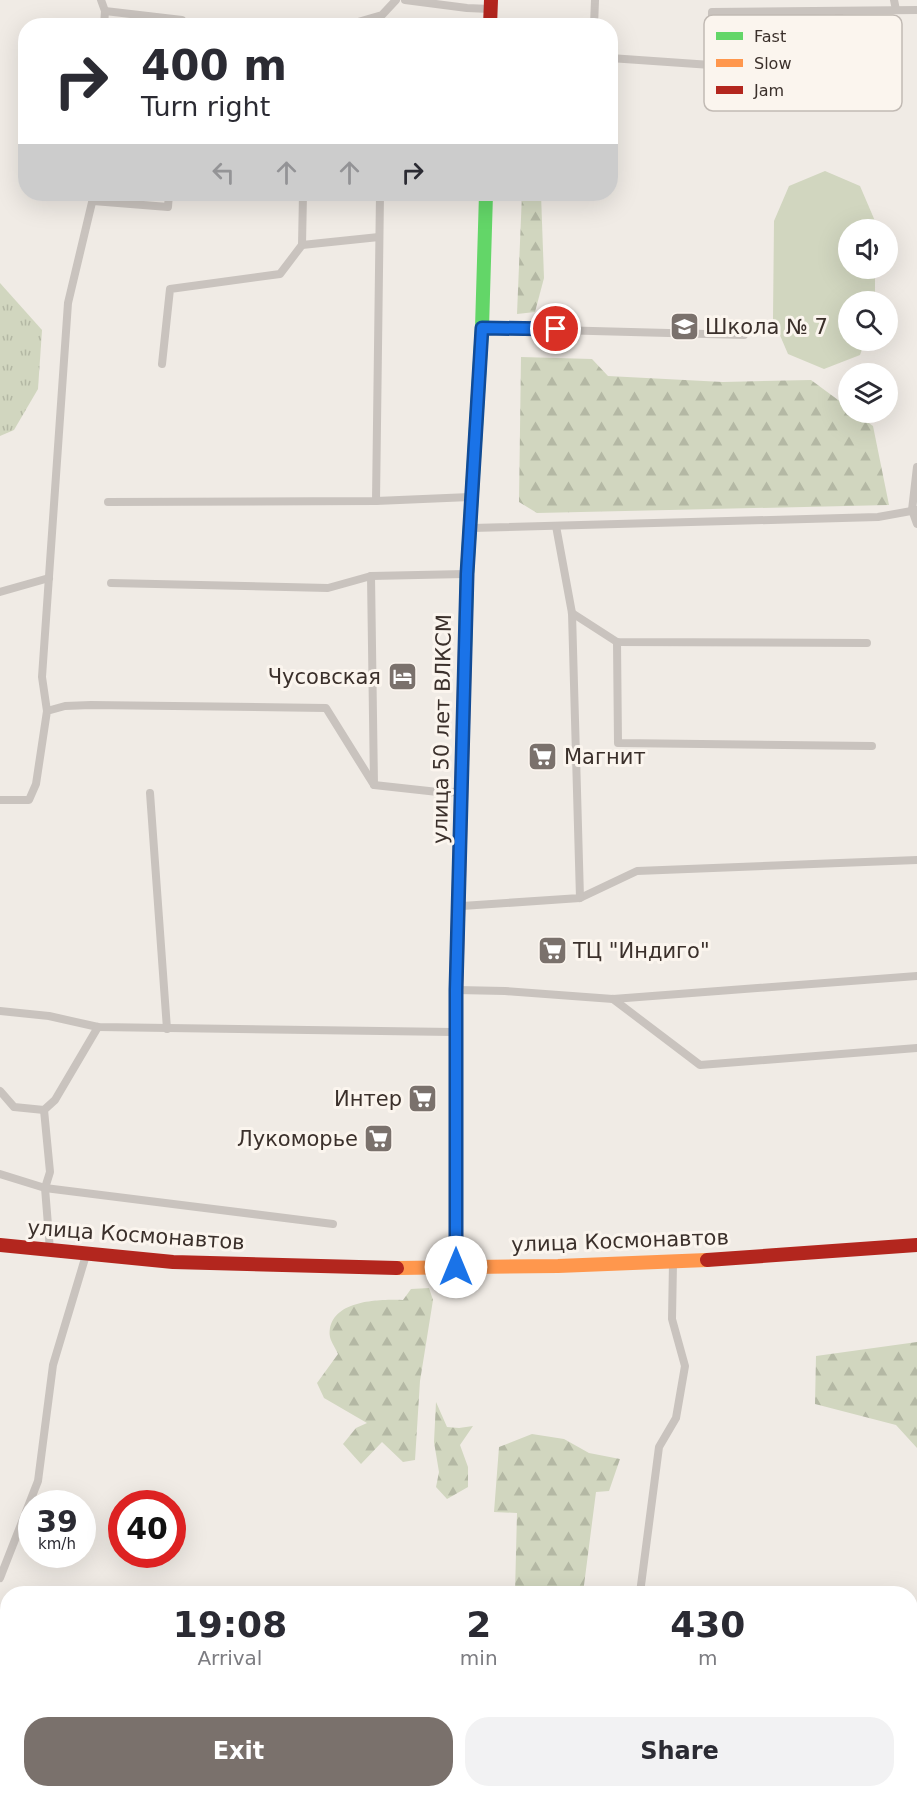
<!DOCTYPE html>
<html lang="en">
<head>
<meta charset="utf-8">
<style>
  body { margin:0; font-family:"DejaVu Sans",sans-serif; background:#f2f2f3; color:#2b2b33; height:100vh; display:flex; flex-direction:column; font-size:22px; white-space:nowrap }
  * { box-sizing:border-box; margin:0 }
  p { font-size:20px; color:#7c7c81 }
  .icon { flex:none; width:33px; height:33px; fill:none; stroke:currentColor; stroke-width:2; stroke-linecap:round; stroke-linejoin:round }
  .map { position:relative; flex:1; overflow:hidden }
  .panel { position:absolute; left:0px; top:1586px; width:918px; height:212px; display:flex; flex-direction:column; background:#fff; border-radius:24px 24px 0 0; box-shadow:0 6px 24px #0002 }
  .panel>* { flex:none }
  .guide { position:absolute; left:18px; top:18px; width:600px; height:183px; border-radius:24px; box-shadow:0 6px 24px #0002; background:#fff; color:#2b2b33; overflow:hidden }
  .buttons { position:absolute; left:838px; top:219px; display:grid; gap:12px }
  .buttons a { display:grid; place-items:center; width:60px; height:60px; border-radius:50%; background:#fff; box-shadow:0 6px 24px #0002; font-size:30px }
  .speed { position:absolute; left:18px; top:1490px; display:flex; gap:12px; font-size:30px; font-weight:700; text-align:center }
  .speed>* { display:grid; place-content:center; width:78px; height:78px; border-radius:50%; background:#fff; box-shadow:0 6px 24px #0002; line-height:1 }
  .speed small { font-size:15px; font-weight:400 }
  .speed .limit { border:9px solid #d22; background:#fff; color:#111 }
  .pin { position:absolute; display:grid; place-items:center; width:51px; height:51px; color:#fff; margin:-26px; border:3px solid #fff; border-radius:50%; box-shadow:0 2px 6px #0007 }
  .me { position:absolute; width:66px; margin:-33px; rotate:0deg; stroke-linejoin:round; filter:drop-shadow(0 0 4px #0008) }
  .turn { display:flex; align-items:center; gap:21px; height:126px; padding:0 24px; font-size:27px }
  .turn .icon { width:78px; height:78px; stroke-width:2.5 }
  .turn b { display:block; font-size:42px; line-height:51px }
  .lanes { display:flex; align-items:center; height:57px; padding:0 24px; background:#0003; justify-content:center; gap:30px; direction:ltr }
  .lanes .off { opacity:.35 }
  .eta { display:flex; justify-content:space-evenly; align-items:center; height:102px; text-align:center }
  .eta b { font-size:36px; font-weight:700; line-height:42px }
  .action { display:flex; gap:12px; margin-top:auto; padding:12px 24px }
  .action a { flex:1; height:69px; border-radius:24px; background:#7a716c; color:#fff; font-size:24px; font-weight:700; line-height:69px; text-align:center }
  .action a+a { background:#f2f2f3; color:#2b2b33 }
  .map>svg:first-child { display:block }
  .grass { fill:url(#grass-tufts) }
  .forest { fill:url(#forest-firs) }
  .pitch { fill:#d1d6bf }
  .lines { fill:none; stroke-linecap:round; stroke-linejoin:round }
  .lane { stroke:#c9c3be; stroke-width:8 }
  .fast { stroke:#63d668; stroke-width:14 }
  .slow { stroke:#ff974d; stroke-width:14 }
  .jam { stroke:#b3261e; stroke-width:14 }
  .rail { stroke:#b1aca8; stroke-width:4.5; stroke-dasharray:1.5 4.5; stroke-linecap:butt }
  .route-casing { stroke:#114b97; stroke-width:15 }
  .route { stroke:#1a73e8; stroke-width:10 }
  .labels { text-anchor:middle; dominant-baseline:central; stroke-width:6; stroke-linejoin:round; paint-order:stroke }
  .poi-label { font-size:21px; fill:#3b302b; stroke:#fbf5ee; text-anchor:start }
  .street-label { font-size:21px; fill:#3b302b; stroke:#fbf5ee }
  .key { fill:#fbf5ee; stroke:#c1bab4; stroke-width:1.5 }
  .key-label { font-size:16px; fill:#3b302b }
</style>
</head>
<body>
<div class="map">
<svg width="917" height="1796" viewBox="0 0 917 1796">
  <defs>
    <pattern id="grass-tufts" width="24" height="20" patternUnits="userSpaceOnUse" patternTransform="scale(1.5)"><rect width="24" height="20" fill="#d1d6bf"/><path d="M3 7l-1-3M5 7V3M7 7l1-3M15 17l-1-3M17 17v-4M19 17l1-3" fill="none" stroke="#b4b8a4"/></pattern>
    <pattern id="forest-firs" width="22" height="20" patternUnits="userSpaceOnUse" patternTransform="scale(1.5)"><rect width="22" height="20" fill="#d1d6bf"/><path d="M5 1l3.5 6h-7zM16 11l3.5 6h-7z" fill="#b4b8a4"/></pattern>
  </defs>
  <rect width="100%" height="100%" fill="#f0ebe5"/>
  <!-- grass -->
  <path class="grass" d="M0,283L42,330L38,389L14,430L0,436Z"/>
  <!-- forest -->
  <g class="forest">
    <path d="M522,194H541L544,278L535,312L517,314Z"/>
    <path d="M521,357L592,359L608,376L723,382L811,380L849,408V412L855,413L873,426L889,505L537,513L519,502Z"/>
    <path d="M429,1288L433,1300L420,1381L415,1460L403,1462L382,1442L361,1464L343,1444L356,1428L367,1423L324,1398L317,1383L338,1354C336,1349 331,1342 330,1337C326,1300 379,1299 403,1300L411,1289Z"/>
    <path d="M917,1342V1448L896,1425L815,1404L816,1356Z"/>
    <path d="M436,1402L447,1427L459,1428L473,1426L460,1445L468,1467V1487L447,1499L436,1487L439,1472L434,1442Z"/>
    <path d="M532,1434L564,1439L589,1453L620,1459L609,1491L596,1492L583,1593H515L517,1513L494,1512L499,1447Z"/>
  </g>
  <!-- pitch -->
  <path class="pitch" d="M825,171L860,186L875,221V229L849,230V268L875,269V301L849,302V340L865,341L860,355L824,369L788,354L773,319L774,221L789,186Z"/>
  <g class="lines">
    <!-- lane -->
    <g class="lane">
      <path d="M101,0L105,11L104,26"/>
      <path d="M405,0L467,8L490,9"/>
      <path d="M894,0L896,10"/>
      <path d="M105,11L182,20V26"/>
      <path d="M344,26L382,15L396,0"/>
      <path d="M594,26L595,0"/>
      <path d="M610,58L711,65L840,62L839,11"/>
      <path d="M711,65L712,12L917,10"/>
      <path d="M93,201L168,207L169,194"/>
      <path d="M302,245L379,237"/>
      <path d="M484,328L744,335"/>
      <path d="M162,364L170,289L280,274L302,245L303,194"/>
      <path d="M917,467L912,510L917,524"/>
      <path d="M376,501L380,194"/>
      <path d="M108,502L376,501L470,497"/>
      <path d="M472,528L878,517L917,510"/>
      <path d="M371,576L374,785"/>
      <path d="M111,583L328,588L371,576L465,574"/>
      <path d="M0,592L49,578"/>
      <path d="M572,613L617,642L867,643"/>
      <path d="M617,642L618,743L872,746"/>
      <path d="M47,711L42,677L68,303L94,194"/>
      <path d="M150,793L167,1029"/>
      <path d="M0,800H29L36,784L47,711L65,706L91,705L326,708L374,785L447,793L459,791"/>
      <path d="M580,898L637,871L917,860"/>
      <path d="M462,906L580,898L572,613L556,526"/>
      <path d="M457,990L505,991L613,999L917,976"/>
      <path d="M613,999L700,1065L917,1048"/>
      <path d="M0,1011L49,1016L98,1027L453,1032"/>
      <path d="M0,1091L14,1107L44,1110"/>
      <path d="M0,1174L45,1188L333,1224"/>
      <path d="M50,1250L45,1188L50,1172L44,1110L55,1100L98,1027"/>
      <path d="M0,1578L38,1481L53,1365L86,1255"/>
      <path d="M640,1593L659,1447L676,1418L685,1366L672,1319L673,1263"/>
      <path d="M0,1668L8,1674"/>
    </g>
    <!-- fast -->
    <g class="fast">
      <path d="M465,648L467,574L482,328L486,194"/>
      <path d="M456,994V1267"/>
    </g>
    <!-- slow -->
    <g class="slow">
      <path d="M456,994L465,648"/>
      <path d="M397,1268L558,1266L707,1260"/>
    </g>
    <!-- jam -->
    <g class="jam">
      <path d="M490,26L491,0"/>
      <path d="M0,1245L173,1262L397,1268"/>
      <path d="M707,1260L917,1245"/>
    </g>
    <!-- rail -->
    <g class="rail">
      <path d="M0,1768L8,1770"/>
      <path d="M0,1783L8,1785"/>
      <path d="M20,1790L41,1796"/>
      <path d="M72,1790L96,1796"/>
    </g>
  </g>
  <g class="lines">
    <defs>
      <path id="route" d="M456,1267V990L467,574L482,328L556,329"/>
    </defs>
    <!-- route casing -->
    <use href="#route" class="route-casing"/>
    <!-- route -->
    <use href="#route" class="route"/>
  </g>
  <!-- icons -->
  <defs>
    <symbol id="school-square" viewBox="-11 -11 22 22"><rect x="-9" y="-9" width="18" height="18" rx="4" fill="#7a716c" stroke="#fbf5ee"/><path d="M0-5L7-2L0 1L-7-2ZM-4 1L0 2.5L4 1V4Q0 6-4 4Z" fill="#fff"/></symbol>
    <symbol id="hotel-square" viewBox="-11 -11 22 22"><rect x="-9" y="-9" width="18" height="18" rx="4" fill="#7a716c" stroke="#fbf5ee"/><path d="M-6-4.5h1.5V1H6V5H4.5V3h-9V5H-6ZM-4 0a1.8 1.8 0 1 1 3.6 0ZM.5 0V-2.5h3Q6-2.5 6 0Z" fill="#fff"/></symbol>
    <symbol id="supermarket-square" viewBox="-11 -11 22 22"><rect x="-9" y="-9" width="18" height="18" rx="4" fill="#7a716c" stroke="#fbf5ee"/><path d="M-6-5.5h2.5l.6 2H6L4.5 2H-2.5L-4.4-4H-6ZM-1.5 3.2a1.3 1.3 0 1 0 .1 0ZM3 3.2a1.3 1.3 0 1 0 .1 0Z" fill="#fff"/></symbol>
  </defs>
  <g fill-rule="evenodd">
    <use href="#school-square" x="668" y="310" width="33" height="33"/>
    <use href="#hotel-square" x="386" y="660" width="33" height="33"/>
    <use href="#supermarket-square" x="526" y="740" width="33" height="33"/>
    <use href="#supermarket-square" x="536" y="934" width="33" height="33"/>
    <use href="#supermarket-square" x="406" y="1082" width="33" height="33"/>
    <use href="#supermarket-square" x="362" y="1122" width="33" height="33"/>
  </g>
  <g class="labels">
    <!-- poi labels -->
    <g class="poi-label">
      <text x="705" y="327">Школа № 7</text>
      <text x="381" y="677" text-anchor="end">Чусовская</text>
      <text x="564" y="757">Магнит</text>
      <text x="573" y="951">ТЦ "Индиго"</text>
      <text x="402" y="1099" text-anchor="end">Интер</text>
      <text x="358" y="1139" text-anchor="end">Лукоморье</text>
    </g>
    <!-- street labels -->
    <g class="street-label">
      <text transform="translate(442 729) rotate(-89)">улица 50 лет ВЛКСМ</text>
      <text transform="translate(136 1235) rotate(4)">улица Космонавтов</text>
      <text transform="translate(620 1241) rotate(-2)">улица Космонавтов</text>
    </g>
  </g>
  <!-- legend -->
  <rect x="704" y="15" width="198" height="96" rx="9" class="key"/>
  <rect x="716" y="32" width="27" height="8" fill="#63d668"/>
  <rect x="716" y="59" width="27" height="8" fill="#ff974d"/>
  <rect x="716" y="86" width="27" height="8" fill="#b3261e"/>
  <g class="key-label">
    <text x="754" y="42">Fast</text>
    <text x="754" y="69">Slow</text>
    <text x="754" y="96">Jam</text>
  </g>
</svg>
<div class="buttons">
<a><svg class="icon" aria-label="sound" viewBox="0 0 24 24"><path d="M4 9h4l5-4v14l-5-4H4zM17 9q2 3 0 6"/></svg></a>
<a><svg class="icon" aria-label="search" viewBox="0 0 24 24"><circle cx="10" cy="10" r="6"/><path d="M15 15l6 6"/></svg></a>
<a><svg class="icon" aria-label="layers" viewBox="0 0 24 24"><path d="M12 4l9 5-9 5-9-5zM3 14l9 5 9-5"/></svg></a>
</div>
<div class="speed"><div>39<small>km/h</small></div><div class="limit">40</div></div>
<div class="pin" style="left:556px;top:329px;background:#d93025"><svg class="icon" aria-label="arrive" viewBox="0 0 24 24"><path d="M6 21V4h12l-3 4 3 4H6"/></svg></div>
<svg class="me" style="left:456px;top:1267px" viewBox="-20 -20 40 40"><circle r="19" fill="#fff"/><path d="M0-13L10 11 0 6-10 11z" fill="#1a73e8"/></svg>
<div class="guide">
<div class="turn"><svg class="icon" aria-label="right" viewBox="0 0 24 24"><path d="M7 20v-9h11M14 6l5 5-5 5"/></svg><div><b>400 m</b>Turn right</div></div>
<div class="lanes"><svg class="icon off" aria-label="left" viewBox="0 0 24 24"><path d="M17 20v-9H6M10 6l-5 5 5 5"/></svg><svg class="icon off" aria-label="ahead" viewBox="0 0 24 24"><path d="M12 20V5M6 11l6-6 6 6"/></svg><svg class="icon off" aria-label="ahead" viewBox="0 0 24 24"><path d="M12 20V5M6 11l6-6 6 6"/></svg><svg class="icon" aria-label="right" viewBox="0 0 24 24"><path d="M7 20v-9h11M14 6l5 5-5 5"/></svg></div>
</div>
<section class="panel">
<div class="eta">
<div><b>19:08</b><p>Arrival</p></div>
<div><b>2</b><p>min</p></div>
<div><b>430</b><p>m</p></div>
</div>
<div class="action"><a>Exit</a><a>Share</a></div>
</section>
</div>
</body>
</html>
